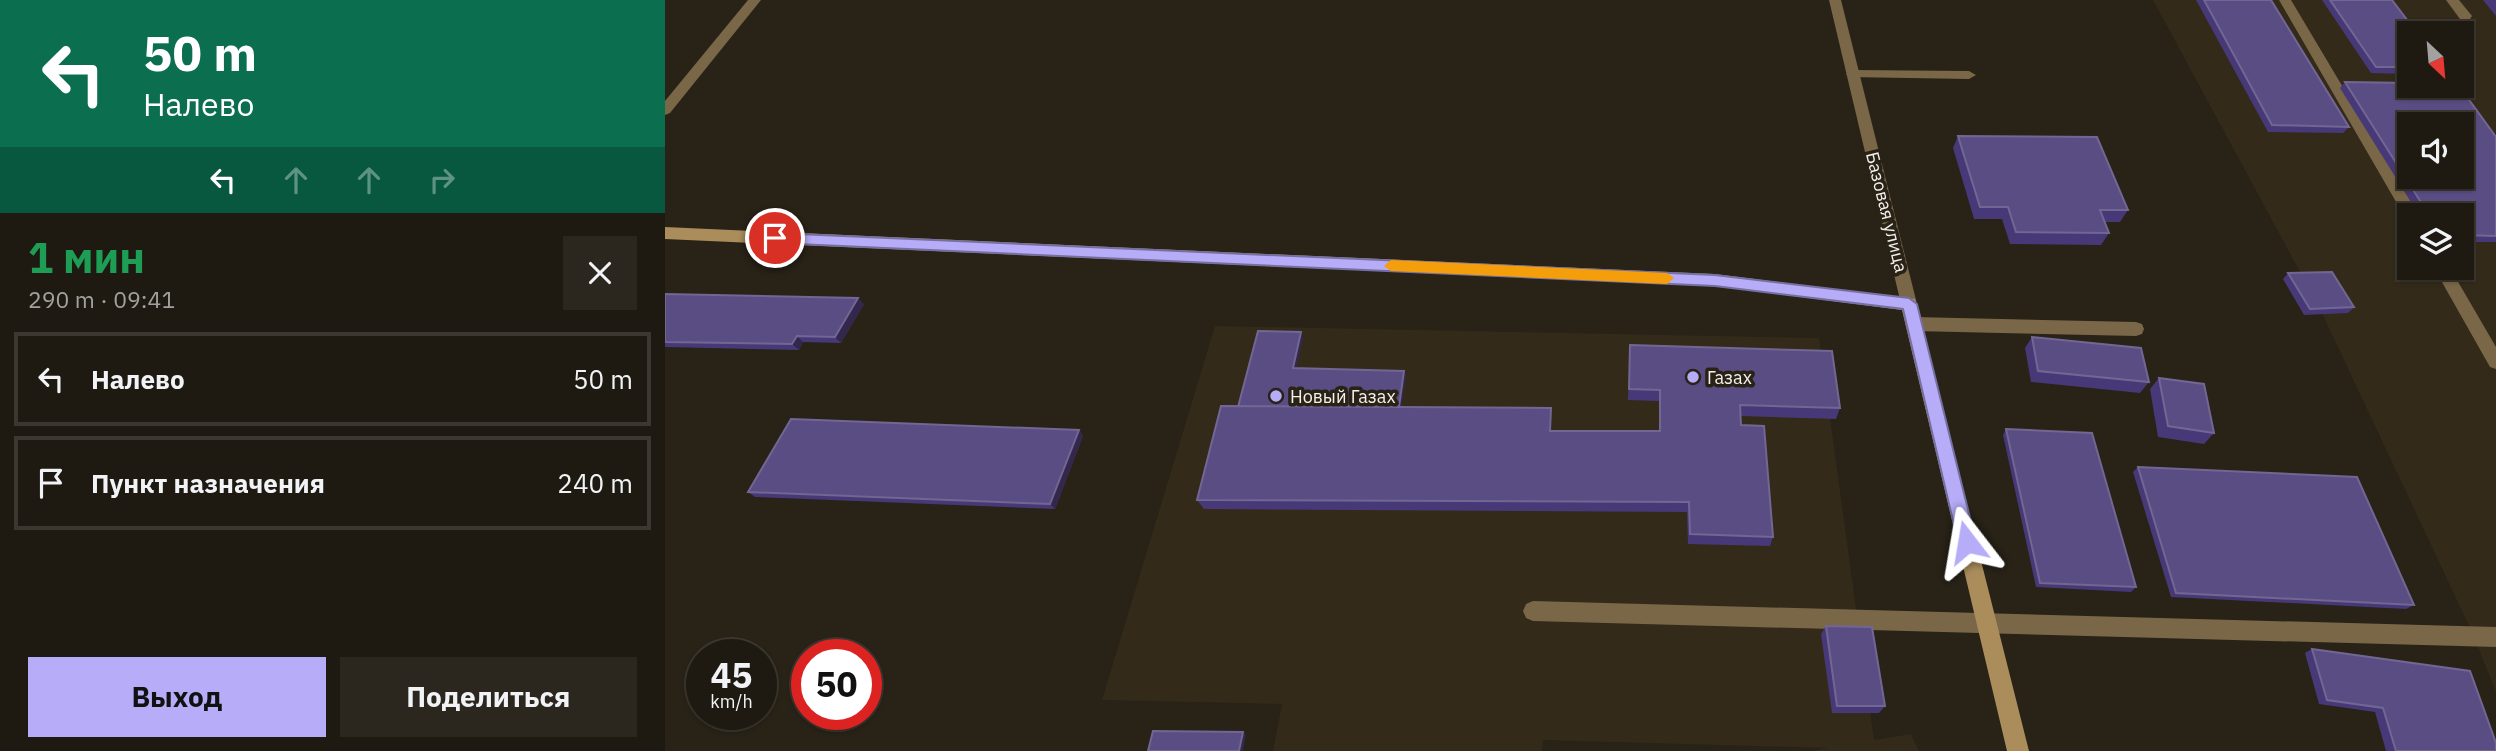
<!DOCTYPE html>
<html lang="ru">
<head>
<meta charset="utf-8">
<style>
  body { margin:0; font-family:"IBM Plex Sans",sans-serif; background:#2b271f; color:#f1f3f6; height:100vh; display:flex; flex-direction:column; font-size:26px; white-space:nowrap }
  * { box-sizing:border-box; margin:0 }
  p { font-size:23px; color:#a1a19f }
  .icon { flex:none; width:38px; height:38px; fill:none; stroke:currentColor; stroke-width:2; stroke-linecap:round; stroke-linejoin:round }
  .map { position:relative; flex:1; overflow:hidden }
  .drawer { display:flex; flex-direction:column; background:#1e1a11; width:665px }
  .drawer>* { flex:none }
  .hud { background:#0b6e4f; color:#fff; overflow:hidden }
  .needle { width:46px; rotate:154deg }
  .fabs { position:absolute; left:1732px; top:21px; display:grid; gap:14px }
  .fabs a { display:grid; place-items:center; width:77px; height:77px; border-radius:0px; background:#1e1a11; box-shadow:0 2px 5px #0004,0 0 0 2px #3c3831; font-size:35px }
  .speed { position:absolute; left:21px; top:639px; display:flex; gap:14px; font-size:35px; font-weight:700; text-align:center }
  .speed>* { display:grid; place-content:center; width:91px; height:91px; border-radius:50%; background:#1e1a11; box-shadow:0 2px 5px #0004,0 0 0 2px #3c3831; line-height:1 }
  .speed small { font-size:18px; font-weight:400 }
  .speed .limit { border:10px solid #d22; background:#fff; color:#111 }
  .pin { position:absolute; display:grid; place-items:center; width:60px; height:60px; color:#fff; margin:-30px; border:4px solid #fff; border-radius:50%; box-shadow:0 2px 7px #0007 }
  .me { position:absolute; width:77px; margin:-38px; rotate:346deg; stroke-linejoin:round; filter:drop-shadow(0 0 5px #0008) }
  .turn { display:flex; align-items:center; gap:24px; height:147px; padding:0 28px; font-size:32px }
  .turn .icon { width:91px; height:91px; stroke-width:2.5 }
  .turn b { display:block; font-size:49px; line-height:60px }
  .lanes { display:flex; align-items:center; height:66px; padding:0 28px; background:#0003; justify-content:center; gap:35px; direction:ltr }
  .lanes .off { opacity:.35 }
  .round { display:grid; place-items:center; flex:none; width:74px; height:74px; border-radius:0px; background:#2b271f }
  .head { display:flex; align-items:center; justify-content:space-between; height:119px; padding:0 28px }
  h1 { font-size:42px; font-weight:800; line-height:52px; color:#1e9e55 }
  .primary-button { display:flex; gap:14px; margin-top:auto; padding:14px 28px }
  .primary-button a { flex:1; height:80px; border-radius:0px; background:#b6acf8; color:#111; font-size:28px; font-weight:800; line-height:80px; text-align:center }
  .primary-button a+a { background:#2b271f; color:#f1f3f6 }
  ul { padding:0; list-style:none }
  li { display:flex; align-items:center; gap:21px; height:94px; margin:0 14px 10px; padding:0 14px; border:4px solid #3c3831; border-radius:0px }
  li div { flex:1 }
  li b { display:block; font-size:26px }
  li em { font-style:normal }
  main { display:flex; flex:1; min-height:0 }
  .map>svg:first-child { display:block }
  .built { fill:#332a1a; fill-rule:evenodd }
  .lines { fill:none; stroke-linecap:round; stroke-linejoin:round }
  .service { fill:#796748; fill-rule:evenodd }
  .minor { fill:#796748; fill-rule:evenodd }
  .secondary { fill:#aa8d5b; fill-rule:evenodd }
  .wall { fill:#473977 }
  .shaded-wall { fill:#33274b }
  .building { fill:#5a4d83; stroke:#726693; stroke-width:2; fill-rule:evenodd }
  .route { fill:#b6acf8; stroke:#7670a1; stroke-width:2 }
  .slow { fill:#f59e0b }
  .poi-dot { fill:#b6acf8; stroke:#282217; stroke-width:2.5 }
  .labels { text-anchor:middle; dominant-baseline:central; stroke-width:7; stroke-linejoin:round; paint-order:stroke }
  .street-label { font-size:18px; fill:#f5f1ea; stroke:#282217 }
  .poi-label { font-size:18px; fill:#f5f1ea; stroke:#282217; text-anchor:start }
</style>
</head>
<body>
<main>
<section class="drawer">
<div class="hud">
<div class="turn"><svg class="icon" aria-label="left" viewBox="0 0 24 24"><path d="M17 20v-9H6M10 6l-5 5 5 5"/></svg><div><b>50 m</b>Налево</div></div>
<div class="lanes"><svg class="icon" aria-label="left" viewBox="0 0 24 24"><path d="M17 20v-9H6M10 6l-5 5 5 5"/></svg><svg class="icon off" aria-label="ahead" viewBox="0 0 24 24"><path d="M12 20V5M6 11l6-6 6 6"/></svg><svg class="icon off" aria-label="ahead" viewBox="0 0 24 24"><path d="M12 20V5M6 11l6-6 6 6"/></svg><svg class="icon off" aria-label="right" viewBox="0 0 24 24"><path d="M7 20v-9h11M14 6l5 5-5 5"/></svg></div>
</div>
<div class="head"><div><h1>1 мин</h1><p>290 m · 09:41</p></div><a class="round"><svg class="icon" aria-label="close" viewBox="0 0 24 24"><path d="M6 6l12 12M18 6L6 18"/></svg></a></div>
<ul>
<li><svg class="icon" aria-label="left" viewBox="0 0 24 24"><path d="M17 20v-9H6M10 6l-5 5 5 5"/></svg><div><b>Налево</b></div><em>50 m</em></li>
<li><svg class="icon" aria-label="arrive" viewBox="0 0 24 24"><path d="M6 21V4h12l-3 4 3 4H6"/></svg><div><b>Пункт назначения</b></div><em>240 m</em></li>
</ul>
<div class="primary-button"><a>Выход</a><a>Поделиться</a></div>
</section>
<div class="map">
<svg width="1831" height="751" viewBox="0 0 1831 751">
  <rect width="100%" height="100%" fill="#282217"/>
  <!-- built -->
  <g class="built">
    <path d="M1488,0H1831V692L1806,630L1655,309ZM1745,33H1797V86H1745ZM1745,124H1797V177H1745ZM1745,215H1797V268H1745Z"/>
    <path d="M550,326L1154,338L1209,740L1246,734L1254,751H1145L1162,748L878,740L877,751H608L617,704L437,700Z"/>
  </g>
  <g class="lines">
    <!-- service -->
    <g class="service">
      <path d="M83,0H96L5,113L0,115V101Z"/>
      <path d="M1614,0H1626L1754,215H1745V220L1741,219Z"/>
      <path d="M1781,0H1794L1807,16L1805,19H1795Z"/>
      <path d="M1188,70L1304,71L1311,75L1304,79L1183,77L1181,74Z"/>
      <path d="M1769,268H1785L1831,347V369L1825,367Z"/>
      <path d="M1249,317L1471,322L1477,324L1479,329L1477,334L1471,336L1249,331L1243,329L1241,324L1243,319Z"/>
      <path d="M868,601L1831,627V647L868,621L861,618L858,611L861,604Z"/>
    </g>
    <!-- minor -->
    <path class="minor" d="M1164,0H1176L1252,304L1250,309H1238L1236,304Z"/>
    <!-- secondary -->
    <path class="secondary" d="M0,227L1050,274L1250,299L1364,751H1342L1237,310L1050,286L0,239Z"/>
  </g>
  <!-- wall -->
  <g class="wall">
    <path d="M1531,0H1606L1684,127L1678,133L1603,132Z"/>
    <path d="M1657,0H1727L1745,33V74L1706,73Z"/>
    <path d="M1818,0H1831V16Z"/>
    <path d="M1680,82L1831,137V242H1797V215H1754L1675,88Z"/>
    <path d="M1293,136L1463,210L1455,222H1439L1444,233L1436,245L1345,244L1337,219H1309L1288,148Z"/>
    <path d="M1623,273L1689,307L1683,313L1639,315L1618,279Z"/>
    <path d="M0,294L199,304L176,343L138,342L134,350L0,347Z"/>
    <path d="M638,337L631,368L739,371L741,376L736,407L886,408V431H994V401L963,400L965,345L1175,408L1171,419L1076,416V425L1108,537L1105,546L1023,544L1022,512L539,509L532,500L573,407Z"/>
    <path d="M1367,337L1484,382L1475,393L1366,382L1360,348Z"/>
    <path d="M1494,378L1549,433L1539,444L1493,437L1485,389Z"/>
    <path d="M1341,429L1471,587L1466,592L1371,587L1338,435Z"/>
    <path d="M414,430L418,436L390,509L90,497L83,492Z"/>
    <path d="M1473,467L1749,605L1741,609L1506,597L1468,472Z"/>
    <path d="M1161,626L1220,706L1214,713H1167L1156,634Z"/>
    <path d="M1647,649L1831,751H1721L1710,712L1654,704L1640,653Z"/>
  </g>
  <!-- shaded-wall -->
  <g class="shaded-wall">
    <path d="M193,298L199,304L176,343L170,337Z"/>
    <path d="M636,332L638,337L630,374L628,368Z"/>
    <path d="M132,336L138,342L134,350L127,344Z"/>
    <path d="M739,371L741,376L735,416L733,411Z"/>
    <path d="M414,430L418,436L390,509L385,504Z"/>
    <path d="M578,732L581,735L578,751H574Z"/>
  </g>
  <!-- building -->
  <g class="building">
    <path d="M1539,0H1606L1684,127L1607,125Z"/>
    <path d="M1665,0H1727L1752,33H1745V67H1711Z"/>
    <path d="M1680,82L1745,83V86H1794L1831,137V236L1797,235V215H1764ZM1745,124H1797V177H1745Z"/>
    <path d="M1293,136L1432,137L1463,210H1435L1444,233L1351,232L1343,207H1315Z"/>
    <path d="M1667,272L1689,307L1645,309L1623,273Z"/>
    <path d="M0,294L193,298L170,337L132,336L127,344L0,342Z"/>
    <path d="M593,331L636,332L628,368L739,371L734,407H573Z"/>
    <path d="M1367,337L1476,348L1484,382L1373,371Z"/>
    <path d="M965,345L1167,351L1175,408L1075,405L1076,425L1099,426L1108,537L1025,534L1024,502L532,500L556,406L886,408L885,431H995V390L964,389Z"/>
    <path d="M1494,378L1539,384L1549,433L1503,426Z"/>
    <path d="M126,419L414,430L385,504L83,492Z"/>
    <path d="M1341,429L1427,433L1471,587L1375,583Z"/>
    <path d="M1473,467L1692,477L1749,605L1511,593Z"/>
    <path d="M1161,626L1207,627L1220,706H1172Z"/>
    <path d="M1647,649L1805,671L1831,743V751H1731L1718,708L1662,700Z"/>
    <path d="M488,731L578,732L574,751H483Z"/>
  </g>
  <!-- route -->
  <path class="route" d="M110,233L1050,275L1244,298L1252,304L1311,542L1308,548L1302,551L1296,548L1293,542L1238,309L1050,286L110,243L103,238Z"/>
  <!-- slow -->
  <path class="slow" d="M726,260L1002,273L1009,278L1002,284L726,271L719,266Z"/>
  <!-- markers -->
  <g class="poi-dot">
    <circle cx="1028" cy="377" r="7"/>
    <circle cx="611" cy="396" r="7"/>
  </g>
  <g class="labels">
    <!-- street labels -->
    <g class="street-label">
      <text transform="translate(1222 212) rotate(76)">Базовая улица</text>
    </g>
    <!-- poi labels -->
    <g class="poi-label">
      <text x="1042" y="377">Газах</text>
      <text x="625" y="396">Новый Газах</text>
    </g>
  </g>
</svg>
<div class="fabs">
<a><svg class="needle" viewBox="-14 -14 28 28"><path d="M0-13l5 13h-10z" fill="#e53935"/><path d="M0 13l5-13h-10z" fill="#a1a19f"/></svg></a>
<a><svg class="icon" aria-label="sound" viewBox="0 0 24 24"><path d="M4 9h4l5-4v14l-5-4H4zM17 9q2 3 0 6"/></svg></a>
<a><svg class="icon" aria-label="layers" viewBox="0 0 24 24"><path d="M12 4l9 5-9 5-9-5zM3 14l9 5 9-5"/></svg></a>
</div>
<div class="speed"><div>45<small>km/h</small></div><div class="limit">50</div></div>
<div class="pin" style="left:110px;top:238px;background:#d93025"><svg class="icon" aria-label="arrive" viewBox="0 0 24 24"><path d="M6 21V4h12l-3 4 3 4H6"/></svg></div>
<svg class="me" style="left:1302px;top:542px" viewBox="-20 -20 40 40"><path d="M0-17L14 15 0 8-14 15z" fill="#b6acf8" stroke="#fff" stroke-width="4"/></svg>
</div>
</main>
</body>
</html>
